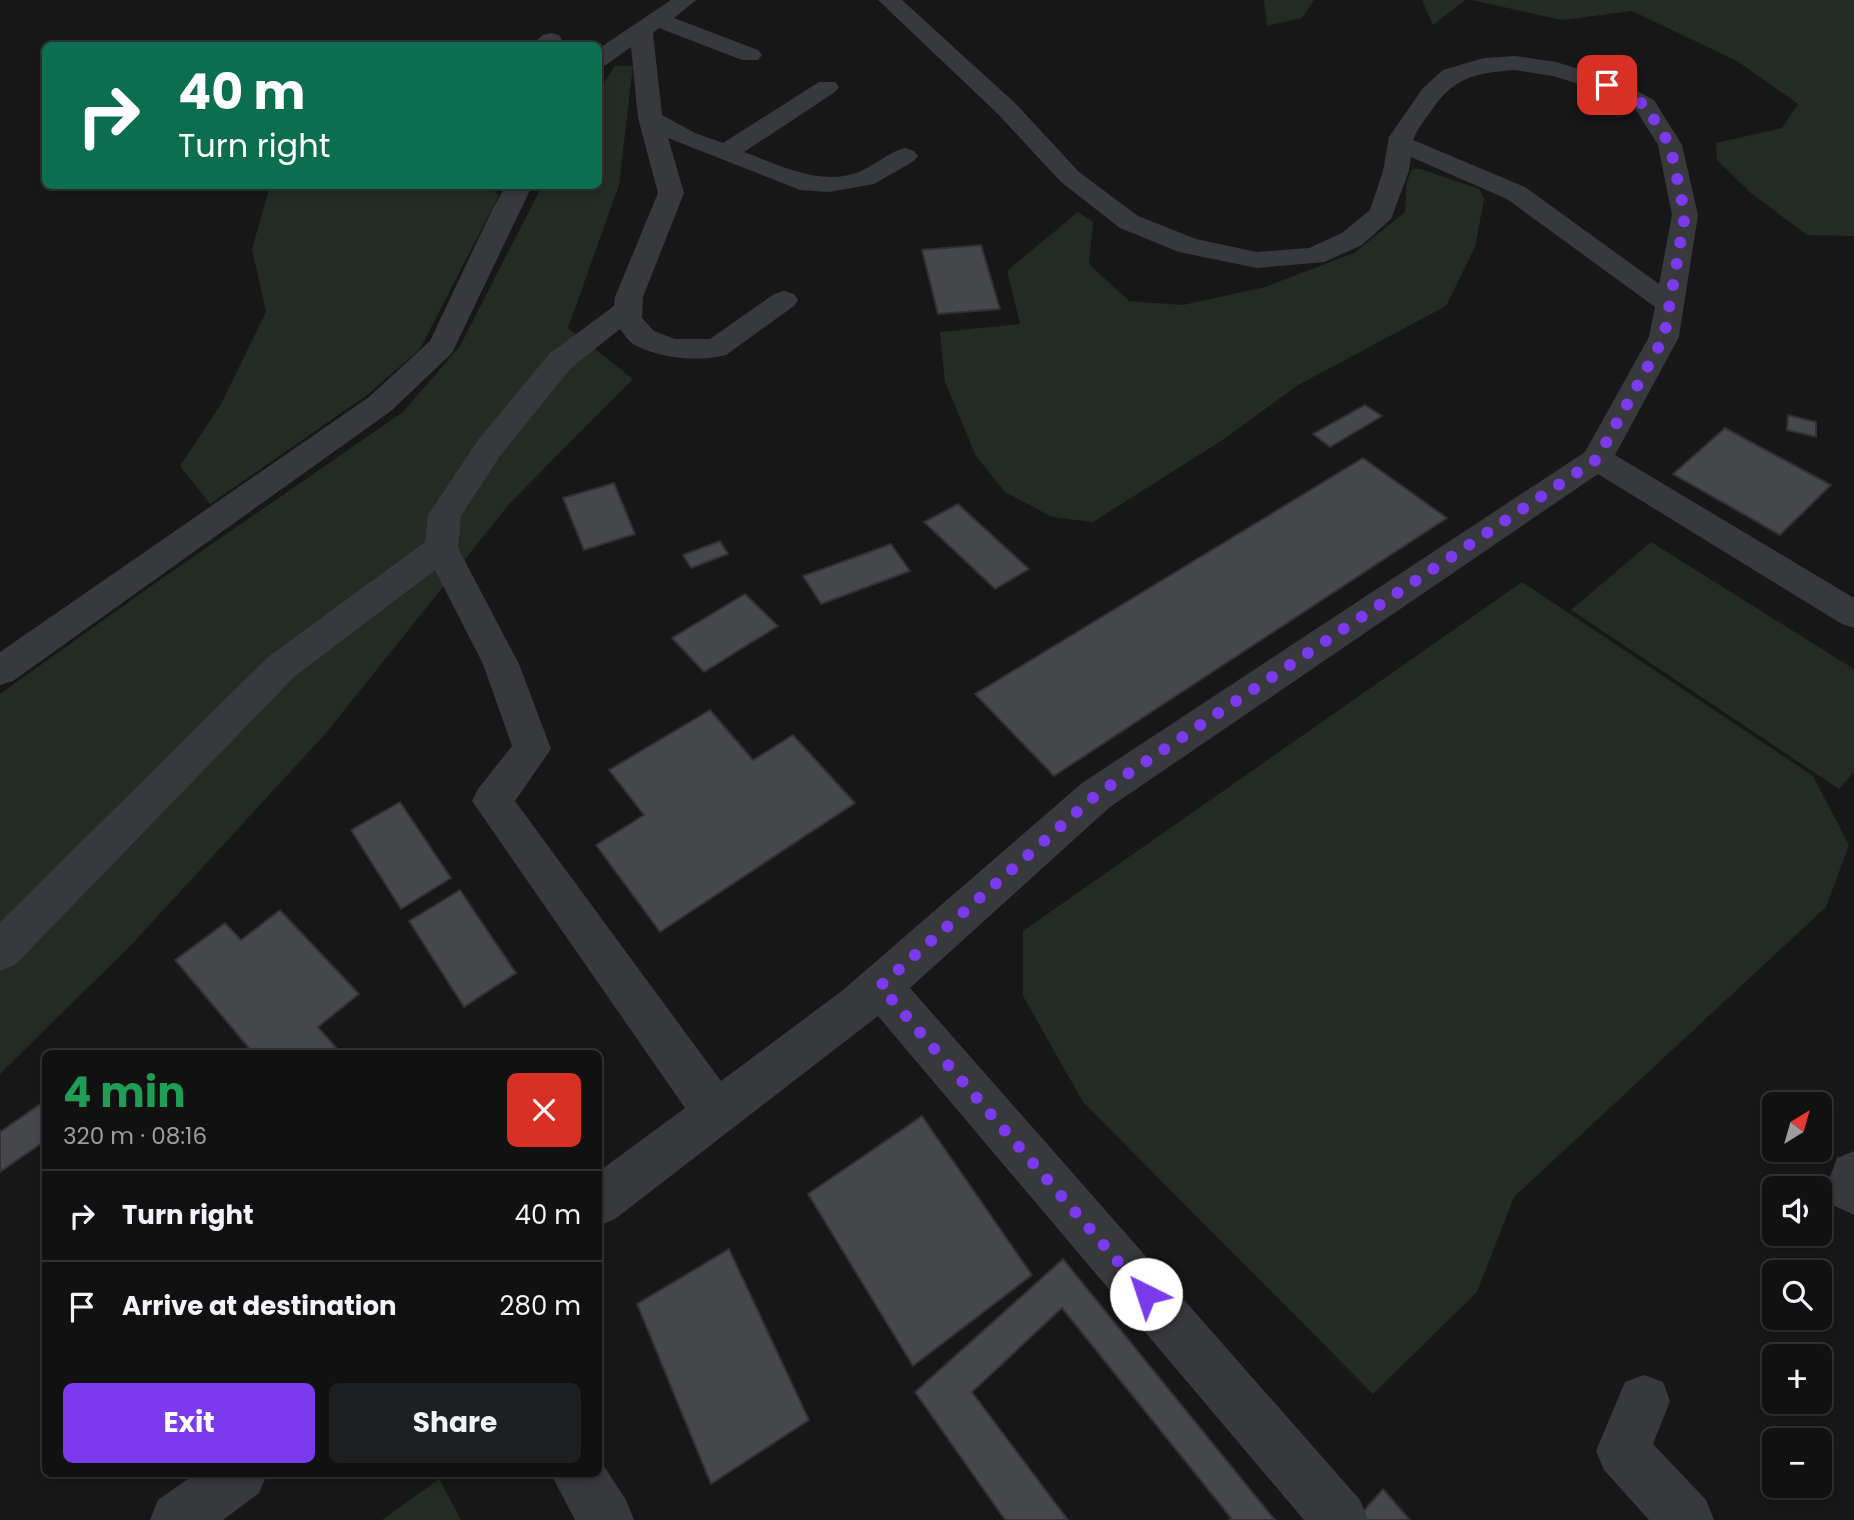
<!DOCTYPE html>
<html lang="en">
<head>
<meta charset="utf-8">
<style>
  body { margin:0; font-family:Poppins,sans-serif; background:#1e1f20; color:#f1f3f6; height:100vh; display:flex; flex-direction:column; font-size:26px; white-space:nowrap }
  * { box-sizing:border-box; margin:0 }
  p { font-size:23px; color:#9c9d9f }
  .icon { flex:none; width:38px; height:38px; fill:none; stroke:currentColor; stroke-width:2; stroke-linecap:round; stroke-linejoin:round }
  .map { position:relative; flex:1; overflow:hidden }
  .details { position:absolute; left:42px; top:1050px; width:560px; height:427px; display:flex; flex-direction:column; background:#111112; border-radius:10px; box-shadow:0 4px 10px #0003,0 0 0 2px #303132 }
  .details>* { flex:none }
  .guide { position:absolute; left:42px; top:42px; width:560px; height:147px; border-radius:10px; box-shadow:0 4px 10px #0003,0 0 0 2px #303132; background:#0b6e4f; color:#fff; overflow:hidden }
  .needle { width:46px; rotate:37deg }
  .buttons { position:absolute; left:1762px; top:1092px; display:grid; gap:14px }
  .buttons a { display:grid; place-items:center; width:70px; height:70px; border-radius:10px; background:#111112; box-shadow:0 4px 10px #0003,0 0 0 2px #303132; font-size:35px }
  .pin { position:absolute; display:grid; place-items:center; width:60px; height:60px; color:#fff; margin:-30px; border-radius:14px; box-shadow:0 4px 10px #0006 }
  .me { position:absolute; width:77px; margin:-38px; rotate:319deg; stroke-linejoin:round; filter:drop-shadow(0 0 5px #0008) }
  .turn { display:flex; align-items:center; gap:24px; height:147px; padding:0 21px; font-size:32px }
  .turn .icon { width:91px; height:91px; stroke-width:2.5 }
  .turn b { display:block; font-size:49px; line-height:60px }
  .round { display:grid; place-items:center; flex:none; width:74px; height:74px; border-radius:10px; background:#1e1f20 }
  .head { display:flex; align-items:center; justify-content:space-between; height:119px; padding:0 21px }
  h1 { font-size:42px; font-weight:700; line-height:52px; color:#1e9e55 }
  .button { display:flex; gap:14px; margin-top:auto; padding:14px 21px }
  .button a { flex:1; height:80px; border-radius:10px; background:#7c3aed; color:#fff; font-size:28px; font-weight:700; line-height:80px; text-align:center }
  .button a+a { background:#1e1f20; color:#f1f3f6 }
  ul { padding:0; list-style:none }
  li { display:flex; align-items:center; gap:21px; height:91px; padding:0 21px; border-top:2px solid #303132 }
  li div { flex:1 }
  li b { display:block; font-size:26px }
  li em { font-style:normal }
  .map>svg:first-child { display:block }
  .green { fill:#232b24 }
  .building { fill:#46474b; stroke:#313134; stroke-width:2 }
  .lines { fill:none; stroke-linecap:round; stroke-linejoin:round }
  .minor { fill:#38393d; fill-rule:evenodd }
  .route { stroke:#7c3aed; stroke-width:12; stroke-dasharray:0 21.6 }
</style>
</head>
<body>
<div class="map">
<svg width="1854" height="1520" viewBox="0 0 1854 1520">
  <rect width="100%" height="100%" fill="#171718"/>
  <!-- green -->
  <g class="green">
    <path d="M1264,0H1314L1302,18L1267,26Z"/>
    <path d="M1422,0H1465L1433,25Z"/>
    <path d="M1471,0H1854V236L1807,235L1752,194L1717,160L1716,143L1782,128L1798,104L1737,61L1632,11L1562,20Z"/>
    <path d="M615,66H633L619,185L568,328L633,379L510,503L326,733L132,944L0,1074V694L154,584L403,412L460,346L542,186H598L599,90Z"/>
    <path d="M1412,169H1421L1479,189L1484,199L1475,247L1446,306L1298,385L1224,439L1093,522L1052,517L1005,492L976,456L945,382L940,332L1020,324L1007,271L1078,212L1093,222L1089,264L1129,301L1183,305L1265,287L1354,253L1405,212L1407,181Z"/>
    <path d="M270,186H488L499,195L420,349L367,395L210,504L180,466L221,404L266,312L252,249Z"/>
    <path d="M1651,542L1854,669V772L1839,789L1571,610Z"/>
    <path d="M1522,582L1813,776L1849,845L1826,907L1514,1197L1477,1292L1373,1394L1083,1102L1023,996V931Z"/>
    <path d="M439,1479L461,1520H382Z"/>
  </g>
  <!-- building -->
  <g class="building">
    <path d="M981,245L1000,309L938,314L922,250Z"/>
    <path d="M1365,405L1382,416L1330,447L1313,434Z"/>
    <path d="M1788,415L1816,422V437L1787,430Z"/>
    <path d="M1725,428L1831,485L1780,535L1673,474Z"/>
    <path d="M1363,458L1447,518L1054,776L975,694Z"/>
    <path d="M614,483L635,534L584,550L563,498Z"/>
    <path d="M958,504L1029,569L995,589L924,522Z"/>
    <path d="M720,541L728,554L691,568L683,555Z"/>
    <path d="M891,544L910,571L821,604L803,576Z"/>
    <path d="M745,594L778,626L704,672L672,638Z"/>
    <path d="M710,710L753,760L793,735L855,803L660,932L596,845L644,815L609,770Z"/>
    <path d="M400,802L451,878L401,909L351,830Z"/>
    <path d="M460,890L516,973L464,1007L409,921Z"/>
    <path d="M280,910L359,994L318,1027L340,1052L338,1054H254L175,960L225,923L241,940Z"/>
    <path d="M46,1100V1140L0,1172V1132Z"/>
    <path d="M922,1116L1032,1275L913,1366L808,1194Z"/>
    <path d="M729,1249L809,1420L711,1484L637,1304Z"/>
    <path d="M1063,1259L1275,1520H1229L1231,1518L1062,1308L972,1392L1068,1520H1005L915,1392Z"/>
    <path d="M1383,1489L1410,1520H1366L1361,1514Z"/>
  </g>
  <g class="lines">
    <!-- minor -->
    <g class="minor">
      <path d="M671,0H696L674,18L758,50L762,55L758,60H742L659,28L653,33L662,115L695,133L723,143L819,82H835L839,87L835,92L744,152C779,165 823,188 861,171C876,164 889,152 905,148L914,151L918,156L914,161L874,184L829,192L800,190L668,138L684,193L643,297L642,318L654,331L675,339H710L774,294L784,291L794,294L798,300L794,306L726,355C699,362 661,359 635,345C629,342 624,334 620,329L571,368L500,456L461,516L458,548L519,664L551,749L515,801L721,1081L843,990L1082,783L1585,452L1649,337L1655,307L1507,199L1411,157L1409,171L1391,219L1362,245L1324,262L1257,268L1179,252L1120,228L1061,182L998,114L878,0H902L1016,104L1079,172L1138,216L1196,239L1257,252L1309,248L1342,233L1370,210L1383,171L1389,137L1423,88L1443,70L1484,58L1515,56L1556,62L1615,80L1654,100L1682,145L1698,215L1679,337L1615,455L1854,598V628L1842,624L1598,474L1110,807L910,988L1360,1500L1368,1520H1304L878,1016L615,1219L598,1226V1172L685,1108L472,801L478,789L512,746L483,664L435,570L294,677L15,965L0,971V922L268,657L425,542L428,515L478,440L549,354L614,306L615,297L658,193L638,118L631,47L606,65L598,67V49ZM1515,70L1553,76L1599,90L1636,110L1658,145L1672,215L1659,284L1525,187L1413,140C1417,130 1424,120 1431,111C1454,77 1475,73 1515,70Z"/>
      <path d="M551,33L559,35L562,40L559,45L530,46L543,35Z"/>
      <path d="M506,186H532L452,353L391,411L13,681L0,685V652L369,397L430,341L493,208Z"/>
      <path d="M1854,1151V1215L1833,1205L1826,1188L1837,1158Z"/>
      <path d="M1644,1375L1663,1382L1670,1401L1653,1444L1706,1500L1714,1520H1649L1604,1470L1596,1451L1625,1382Z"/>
      <path d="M598,1457L626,1500L634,1520H575L551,1474H598Z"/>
      <path d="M195,1474H267L259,1493L223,1520H150L158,1500Z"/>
    </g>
  </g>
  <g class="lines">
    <!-- route -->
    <path class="route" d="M1146,1294L880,986L1096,795L1597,459L1664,337L1685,215L1670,145L1645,105L1607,85"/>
  </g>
</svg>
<div class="buttons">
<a><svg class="needle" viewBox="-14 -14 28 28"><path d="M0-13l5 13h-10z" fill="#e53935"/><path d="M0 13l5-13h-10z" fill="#9c9d9f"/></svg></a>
<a><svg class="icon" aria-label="sound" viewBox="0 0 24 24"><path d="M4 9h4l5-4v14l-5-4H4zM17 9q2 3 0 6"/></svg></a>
<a><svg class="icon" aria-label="search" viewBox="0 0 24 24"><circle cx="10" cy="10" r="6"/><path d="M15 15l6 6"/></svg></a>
<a>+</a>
<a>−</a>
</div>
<div class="pin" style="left:1607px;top:85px;background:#d93025"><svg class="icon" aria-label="arrive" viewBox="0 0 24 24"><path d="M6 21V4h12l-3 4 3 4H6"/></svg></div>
<svg class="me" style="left:1146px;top:1294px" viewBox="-20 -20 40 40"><circle r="19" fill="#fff"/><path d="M0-13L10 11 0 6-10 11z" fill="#7c3aed"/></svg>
<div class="guide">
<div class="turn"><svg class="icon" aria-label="right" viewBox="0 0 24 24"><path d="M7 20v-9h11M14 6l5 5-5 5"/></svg><div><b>40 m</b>Turn right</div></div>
</div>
<section class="details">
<div class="head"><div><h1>4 min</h1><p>320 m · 08:16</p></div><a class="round" style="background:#d93025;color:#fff"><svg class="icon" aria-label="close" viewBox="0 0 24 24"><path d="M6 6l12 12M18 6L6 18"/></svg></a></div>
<ul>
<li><svg class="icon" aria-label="right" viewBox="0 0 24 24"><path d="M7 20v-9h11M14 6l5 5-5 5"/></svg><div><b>Turn right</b></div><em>40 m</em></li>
<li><svg class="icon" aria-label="arrive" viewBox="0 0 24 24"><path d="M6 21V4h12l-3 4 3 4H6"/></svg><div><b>Arrive at destination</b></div><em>280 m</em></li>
</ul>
<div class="button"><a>Exit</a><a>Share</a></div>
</section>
</div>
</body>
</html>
